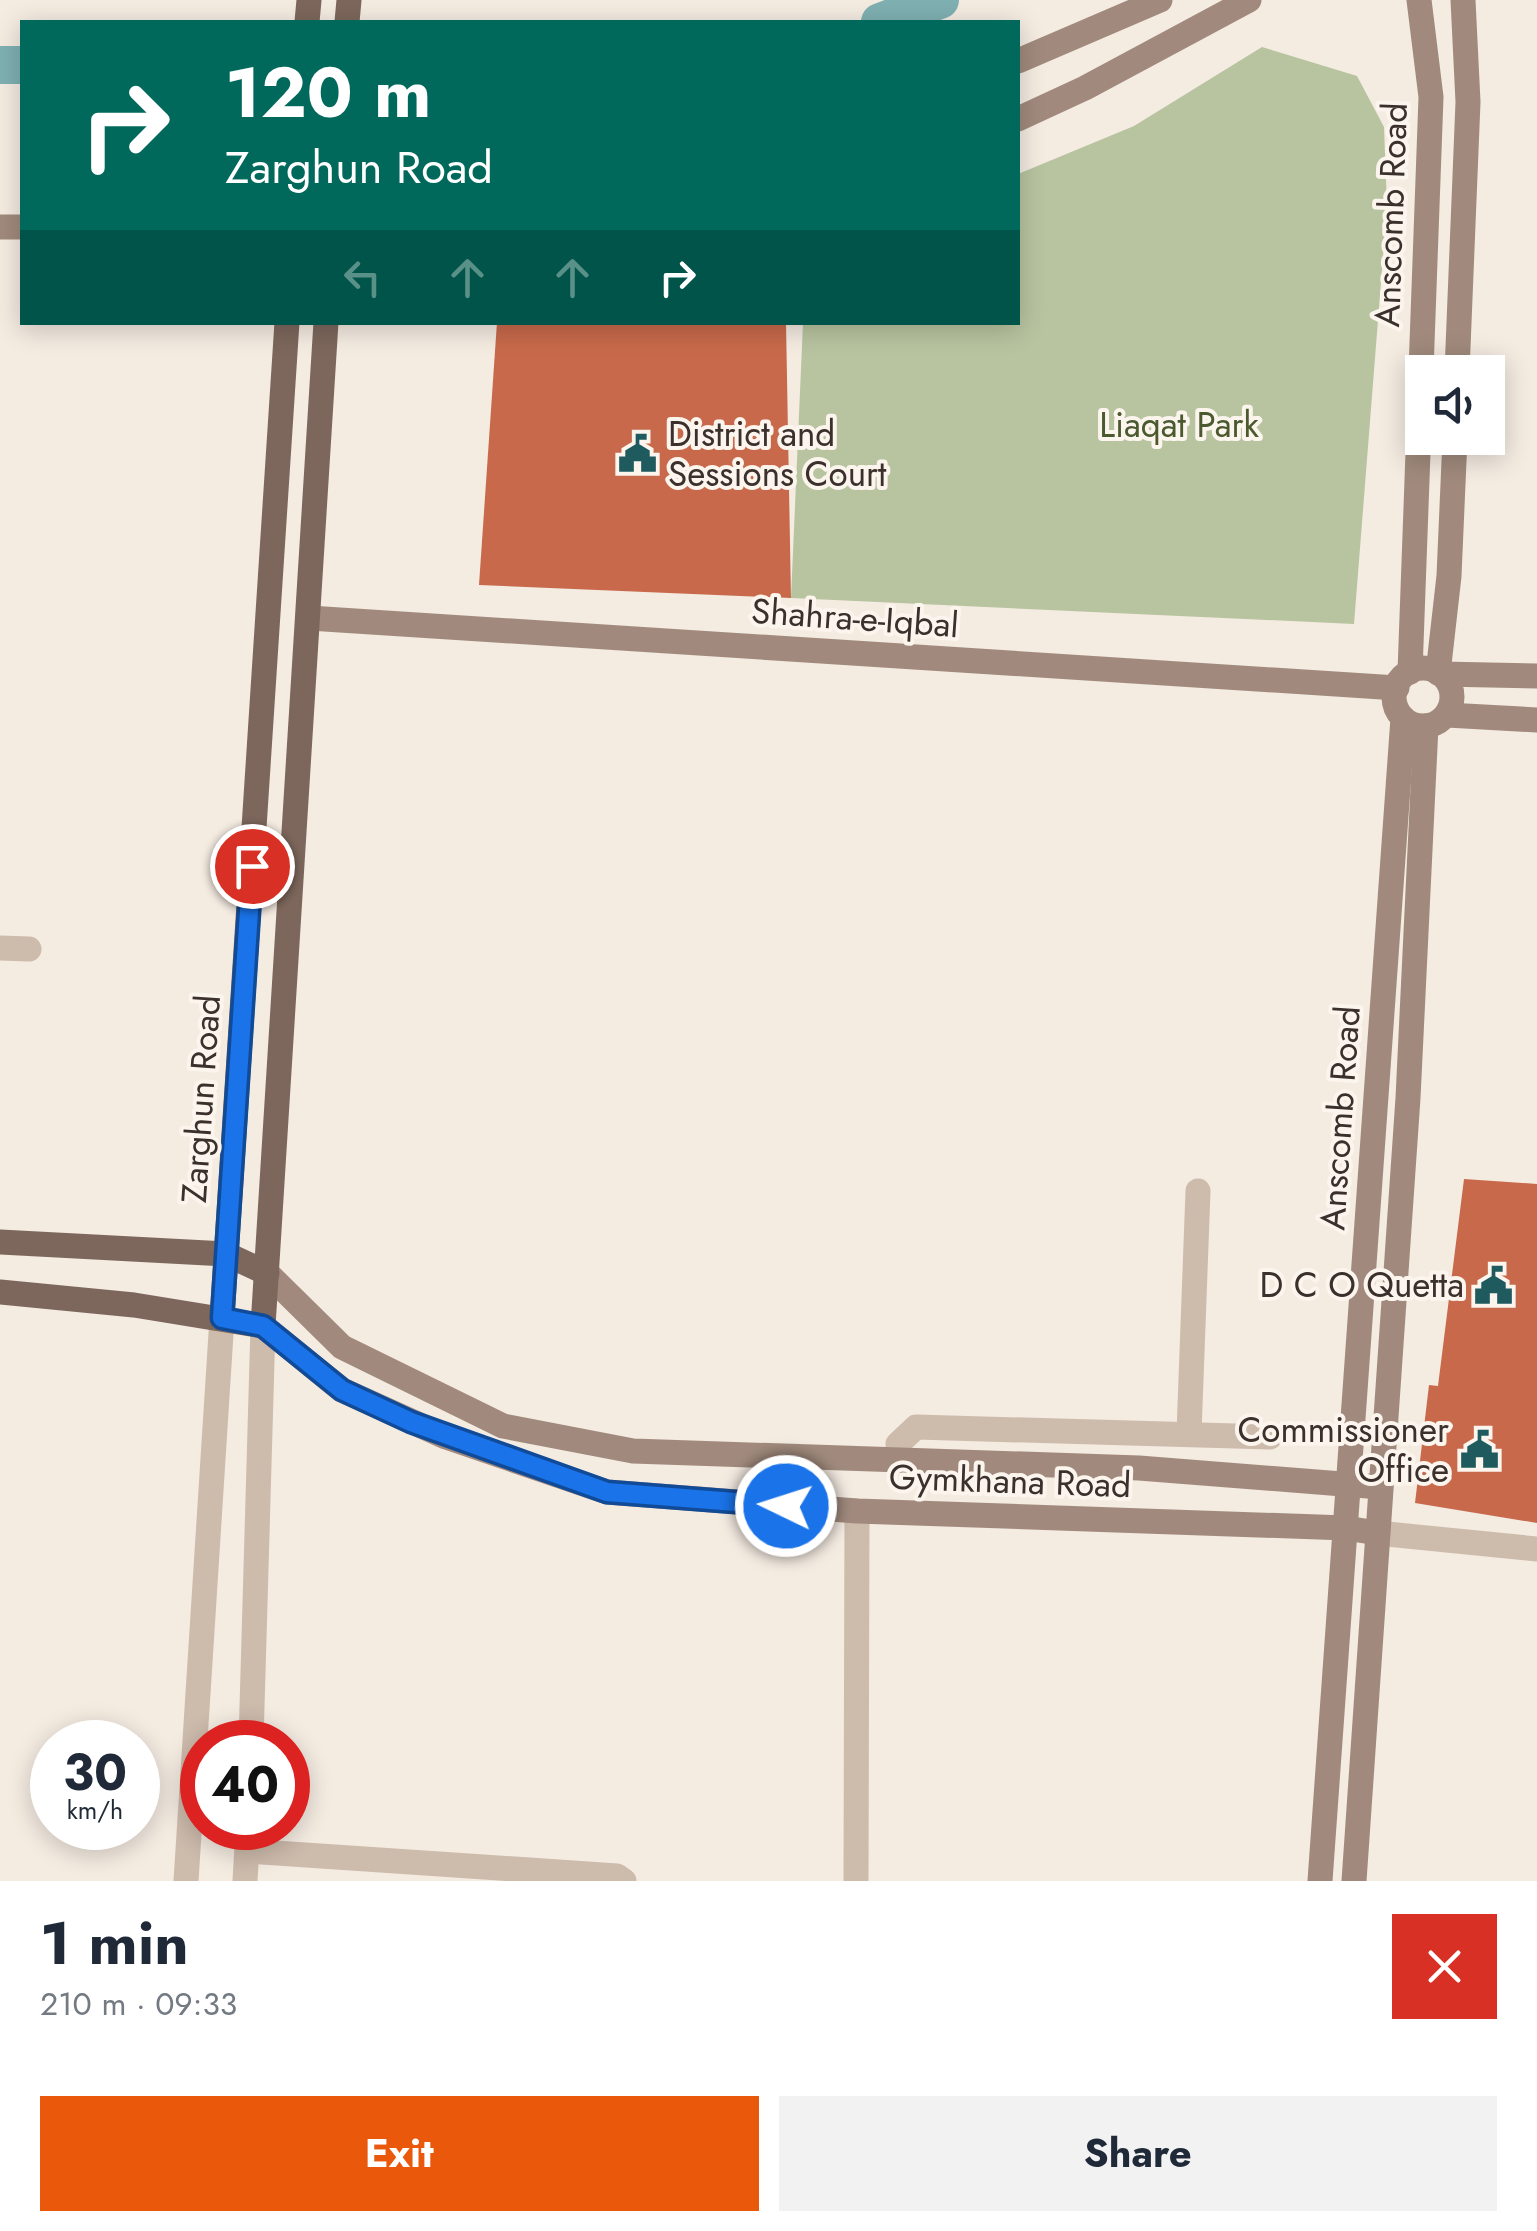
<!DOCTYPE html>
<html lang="en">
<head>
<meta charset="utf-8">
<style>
  body { margin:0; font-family:Jost,sans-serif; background:#f2f2f3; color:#1f2937; height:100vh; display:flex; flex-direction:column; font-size:38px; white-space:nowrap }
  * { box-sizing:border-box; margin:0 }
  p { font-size:32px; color:#747a83 }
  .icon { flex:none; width:55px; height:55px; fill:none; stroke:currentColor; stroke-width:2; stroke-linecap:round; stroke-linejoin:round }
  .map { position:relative; height:1881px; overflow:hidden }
  .drawer { display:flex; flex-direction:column; background:#fff; flex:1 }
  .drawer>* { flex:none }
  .hud { position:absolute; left:20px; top:20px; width:1000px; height:305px; border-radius:0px; box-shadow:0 5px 25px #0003; background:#00695c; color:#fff; overflow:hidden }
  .buttons { position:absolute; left:1405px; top:355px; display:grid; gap:20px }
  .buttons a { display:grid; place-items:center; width:100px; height:100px; border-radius:0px; background:#fff; box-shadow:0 5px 25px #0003; font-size:50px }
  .speed { position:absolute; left:30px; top:1720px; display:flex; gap:20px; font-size:50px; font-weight:700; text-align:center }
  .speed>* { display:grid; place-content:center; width:130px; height:130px; border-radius:50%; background:#fff; box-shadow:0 5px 25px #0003; line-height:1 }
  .speed small { font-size:25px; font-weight:400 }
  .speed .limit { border:15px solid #d22; background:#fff; color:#111 }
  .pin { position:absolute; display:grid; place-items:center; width:85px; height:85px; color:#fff; margin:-42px; border:5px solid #fff; border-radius:50%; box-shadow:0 2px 10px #0007 }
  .me { position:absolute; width:110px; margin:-55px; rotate:274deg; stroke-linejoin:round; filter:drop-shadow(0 0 8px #0008) }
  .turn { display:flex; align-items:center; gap:35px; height:210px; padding:0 40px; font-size:45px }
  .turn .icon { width:130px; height:130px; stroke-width:2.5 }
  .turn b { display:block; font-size:70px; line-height:85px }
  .lanes { display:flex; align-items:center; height:95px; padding:0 40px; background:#0003; justify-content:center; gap:50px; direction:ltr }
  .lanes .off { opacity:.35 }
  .round { display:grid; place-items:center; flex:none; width:105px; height:105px; border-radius:0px; background:#f2f2f3 }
  .head { display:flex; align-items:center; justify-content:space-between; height:170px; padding:0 40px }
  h1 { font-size:60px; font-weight:700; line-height:75px }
  .cta { display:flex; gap:20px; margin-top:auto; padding:20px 40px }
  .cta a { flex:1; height:115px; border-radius:0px; background:#ea580c; color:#fff; font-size:40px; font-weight:700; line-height:115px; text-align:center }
  .cta a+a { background:#f2f2f3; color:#1f2937 }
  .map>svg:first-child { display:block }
  .green { fill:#b8c4a0 }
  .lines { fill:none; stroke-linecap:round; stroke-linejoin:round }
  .canal { stroke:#7fb0b2; stroke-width:38 }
  .building { fill:#c8694b }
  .street { stroke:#cdbbac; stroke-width:25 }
  .secondary { stroke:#a18a7d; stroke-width:25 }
  .primary { stroke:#7d675c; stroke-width:25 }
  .route-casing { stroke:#114b97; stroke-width:25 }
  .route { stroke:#1a73e8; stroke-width:18 }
  .labels { text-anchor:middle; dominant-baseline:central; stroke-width:8; stroke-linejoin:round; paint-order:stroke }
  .street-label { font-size:35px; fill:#3b302b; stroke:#fbf5ee }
  .park-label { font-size:35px; fill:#4a5a2e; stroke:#fbf5ee }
  .poi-label { font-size:35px; fill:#3b302b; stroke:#fbf5ee; text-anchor:end }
</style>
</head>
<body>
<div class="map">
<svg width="1537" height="1881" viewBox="0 0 1537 1881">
  <rect width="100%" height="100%" fill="#f4ebe1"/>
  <!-- green -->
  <path class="green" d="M1262,47L1357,76L1384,127L1387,206L1354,624L791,598L803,323L1018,322V174L1134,126Z"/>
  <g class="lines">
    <!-- canal -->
    <g class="canal">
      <path d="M880,22L940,0"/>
      <path d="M0,65H22"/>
    </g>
  </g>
  <!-- building -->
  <g class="building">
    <path d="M497,322H786L791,598L479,585Z"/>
    <path d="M1464,1179L1537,1184V1523L1415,1503L1429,1385L1438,1386Z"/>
  </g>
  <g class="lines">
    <!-- street -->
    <g class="street">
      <path d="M0,948L29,949"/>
      <path d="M1189,1433L1198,1191"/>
      <path d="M900,1460L898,1444L916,1427L1270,1437"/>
      <path d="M1377,1533L1537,1549"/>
      <path d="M251,1742L263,1326"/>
      <path d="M248,1851L617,1876L624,1881"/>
      <path d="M186,1881L222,1318"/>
      <path d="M245,1881L248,1828"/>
      <path d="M856,1881L857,1511"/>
    </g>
    <!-- secondary -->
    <g class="secondary">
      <path d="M1018,61L1160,0"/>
      <path d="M1018,119L1085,88L1249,0"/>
      <path d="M0,227H22"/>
      <path d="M1457,372L1468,102L1463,0"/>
      <path d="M309,618L1397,688"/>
      <circle cx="1423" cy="697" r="29"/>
      <path d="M1410,672L1431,97L1419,0"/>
      <path d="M1438,673L1449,576L1455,438"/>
      <path d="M1441,674L1537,676"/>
      <path d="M1447,715L1537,720"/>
      <path d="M267,1273L342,1347L503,1426L633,1451L1139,1468L1380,1487"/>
      <path d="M263,1326L342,1390L446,1437L607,1492L857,1511L1346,1528L1377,1533"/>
      <path d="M1320,1881L1403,718"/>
      <path d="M1354,1881L1408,1098L1426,726"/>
    </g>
    <!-- primary -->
    <g class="primary">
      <path d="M307,22L309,0"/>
      <path d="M347,22L349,0"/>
      <path d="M0,1242L226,1254L267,1273"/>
      <path d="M0,1292L134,1305L263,1326L326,322"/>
      <path d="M222,1318L287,322"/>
    </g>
  </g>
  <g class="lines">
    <defs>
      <path id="route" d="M252,866L222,1318L263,1326L342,1390L411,1422L607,1492L786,1506"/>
    </defs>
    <!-- route casing -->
    <use href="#route" class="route-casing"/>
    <!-- route -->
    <use href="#route" class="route"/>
  </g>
  <!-- icons -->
  <defs>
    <symbol id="civic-bare" viewBox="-9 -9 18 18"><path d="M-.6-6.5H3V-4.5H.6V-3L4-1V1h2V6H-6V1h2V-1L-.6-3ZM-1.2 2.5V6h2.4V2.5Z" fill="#1f5a5e" stroke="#fbf5ee" stroke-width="2.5" paint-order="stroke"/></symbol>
  </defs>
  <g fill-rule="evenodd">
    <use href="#civic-bare" x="610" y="426" width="55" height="55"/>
    <use href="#civic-bare" x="1466" y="1258" width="55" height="55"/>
    <use href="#civic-bare" x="1452" y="1422" width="55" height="55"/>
  </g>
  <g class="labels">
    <!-- street labels -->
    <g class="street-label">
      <text transform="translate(1391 215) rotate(-88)">Anscomb Road</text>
      <text transform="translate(855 618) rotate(4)">Shahra-e-Iqbal</text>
      <text transform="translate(201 1099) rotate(-86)">Zarghun Road</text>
      <text transform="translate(1340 1118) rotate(-86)">Anscomb Road</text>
      <text transform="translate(1010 1481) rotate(2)">Gymkhana Road</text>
    </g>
    <!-- park labels -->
    <g class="park-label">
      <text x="1179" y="425">Liaqat Park</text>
    </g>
    <!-- poi labels -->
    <g class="poi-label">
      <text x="668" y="434" text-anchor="start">District and<tspan x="668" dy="40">Sessions Court</tspan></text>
      <text x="1464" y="1285">D C O Quetta</text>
      <text x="1449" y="1430">Commissioner<tspan x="1449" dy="40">Office</tspan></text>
    </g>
  </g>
</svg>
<div class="buttons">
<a><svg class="icon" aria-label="sound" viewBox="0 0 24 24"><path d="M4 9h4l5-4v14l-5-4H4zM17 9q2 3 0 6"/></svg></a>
</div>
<div class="speed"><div>30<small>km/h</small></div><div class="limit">40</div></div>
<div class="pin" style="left:252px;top:866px;background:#d93025"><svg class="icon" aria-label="arrive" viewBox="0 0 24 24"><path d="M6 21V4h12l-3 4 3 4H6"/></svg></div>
<svg class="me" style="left:786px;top:1506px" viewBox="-20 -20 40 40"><circle r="17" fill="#1a73e8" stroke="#fff" stroke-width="3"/><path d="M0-11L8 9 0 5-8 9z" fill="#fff"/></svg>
<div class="hud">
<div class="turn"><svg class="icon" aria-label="right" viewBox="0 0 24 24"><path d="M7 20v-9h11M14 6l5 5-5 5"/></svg><div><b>120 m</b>Zarghun Road</div></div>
<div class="lanes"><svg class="icon off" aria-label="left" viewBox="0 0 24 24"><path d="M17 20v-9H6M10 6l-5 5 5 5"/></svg><svg class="icon off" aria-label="ahead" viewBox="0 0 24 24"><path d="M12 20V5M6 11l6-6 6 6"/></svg><svg class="icon off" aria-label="ahead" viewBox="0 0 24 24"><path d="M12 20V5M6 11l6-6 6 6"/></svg><svg class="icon" aria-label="right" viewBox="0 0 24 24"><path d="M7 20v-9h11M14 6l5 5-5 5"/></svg></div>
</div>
</div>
<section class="drawer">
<div class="head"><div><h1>1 min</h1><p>210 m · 09:33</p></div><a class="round" style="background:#d93025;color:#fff"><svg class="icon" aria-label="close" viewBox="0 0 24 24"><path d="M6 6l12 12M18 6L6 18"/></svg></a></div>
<div class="cta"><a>Exit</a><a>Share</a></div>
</section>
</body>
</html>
